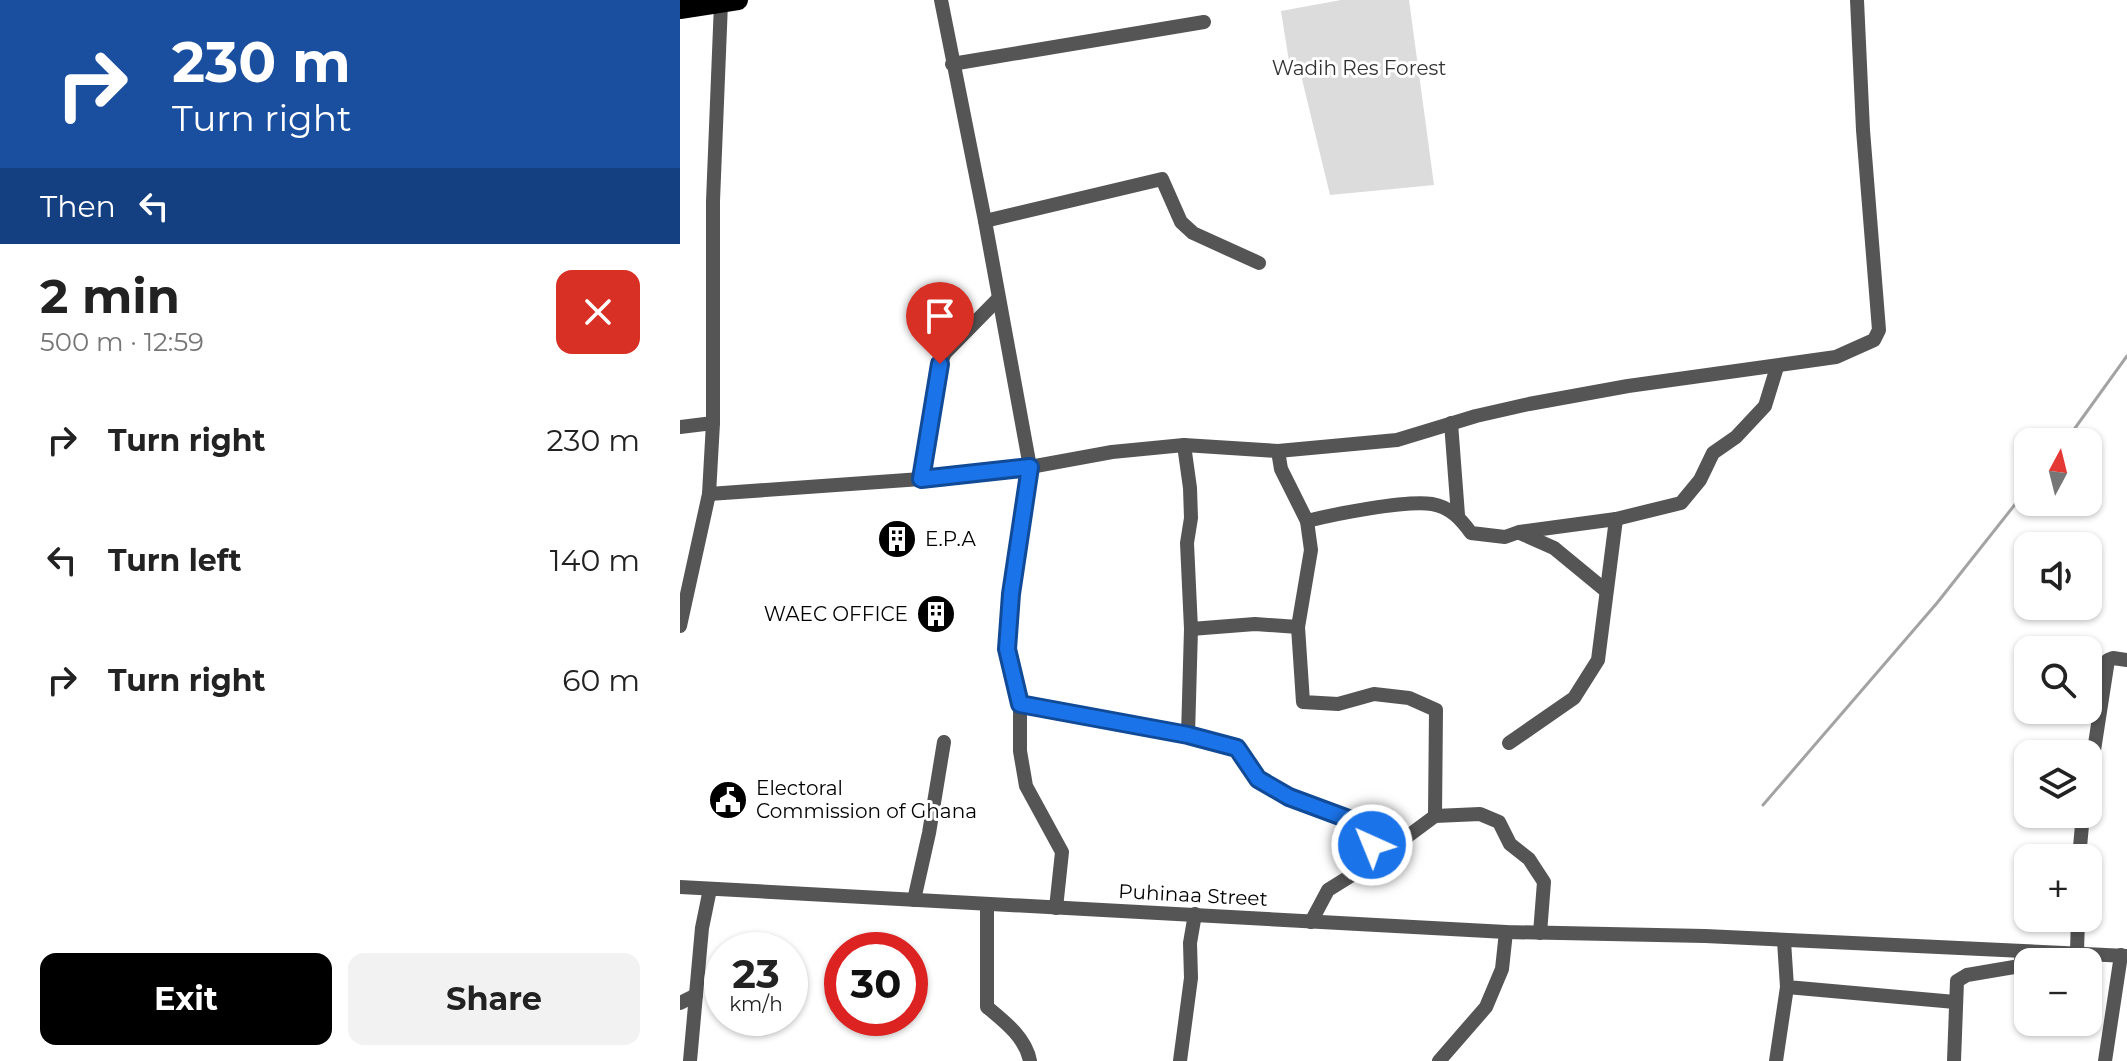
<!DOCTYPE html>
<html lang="en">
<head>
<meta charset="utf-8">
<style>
  body { margin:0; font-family:Montserrat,sans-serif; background:#f2f2f2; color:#222; height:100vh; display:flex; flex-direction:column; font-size:30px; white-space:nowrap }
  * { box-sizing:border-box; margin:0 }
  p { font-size:26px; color:#767676 }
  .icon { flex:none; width:44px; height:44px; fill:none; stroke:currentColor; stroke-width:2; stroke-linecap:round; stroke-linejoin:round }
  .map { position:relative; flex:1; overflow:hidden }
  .side { display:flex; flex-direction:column; background:#fff; width:680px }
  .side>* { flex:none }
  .banner { background:#1a4fa0; color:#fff; overflow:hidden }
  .needle { width:52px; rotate:7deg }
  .controls { position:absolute; left:1334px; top:428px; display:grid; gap:16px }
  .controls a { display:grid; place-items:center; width:88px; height:88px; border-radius:16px; background:#fff; box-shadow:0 2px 6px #0004; font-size:40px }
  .speed { position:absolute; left:24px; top:932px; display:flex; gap:16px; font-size:40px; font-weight:700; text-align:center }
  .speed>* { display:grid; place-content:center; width:104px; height:104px; border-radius:50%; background:#fff; box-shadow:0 2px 6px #0004; line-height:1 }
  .speed small { font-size:20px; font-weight:400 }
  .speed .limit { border:12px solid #d22; background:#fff; color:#111 }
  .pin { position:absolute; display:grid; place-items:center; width:68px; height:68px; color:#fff; margin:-82px -34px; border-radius:50% 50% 50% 0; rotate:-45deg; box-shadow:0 0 8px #0007 }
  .pin .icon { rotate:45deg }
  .me { position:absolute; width:88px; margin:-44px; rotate:316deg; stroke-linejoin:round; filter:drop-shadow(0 0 6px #0008) }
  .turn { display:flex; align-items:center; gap:28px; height:168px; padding:0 40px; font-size:36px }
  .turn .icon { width:104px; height:104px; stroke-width:2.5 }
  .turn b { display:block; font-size:56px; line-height:68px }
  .then { display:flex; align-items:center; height:76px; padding:0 40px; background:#0003; gap:16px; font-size:30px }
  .round { display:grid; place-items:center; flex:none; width:84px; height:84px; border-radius:16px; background:#f2f2f2 }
  .head { display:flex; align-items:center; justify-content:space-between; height:136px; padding:0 40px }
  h1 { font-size:48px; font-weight:700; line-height:60px }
  .cta { display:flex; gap:16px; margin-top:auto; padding:16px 40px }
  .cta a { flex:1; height:92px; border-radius:16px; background:#000; color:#fff; font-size:32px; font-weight:700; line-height:92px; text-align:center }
  .cta a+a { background:#f2f2f2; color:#222 }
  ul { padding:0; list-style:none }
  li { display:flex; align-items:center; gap:24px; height:120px; padding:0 40px }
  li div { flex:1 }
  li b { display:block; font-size:30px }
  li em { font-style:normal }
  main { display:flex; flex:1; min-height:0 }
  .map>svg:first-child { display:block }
  .green { fill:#dcdcdc }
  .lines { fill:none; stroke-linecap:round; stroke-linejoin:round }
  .stream { stroke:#a3a3a3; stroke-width:3 }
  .minor { stroke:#555; stroke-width:14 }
  .primary { stroke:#000; stroke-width:20 }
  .route-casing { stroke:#114b97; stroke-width:20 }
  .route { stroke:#1a73e8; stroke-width:14 }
  .labels { text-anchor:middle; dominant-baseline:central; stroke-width:6; stroke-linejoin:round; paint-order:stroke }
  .park-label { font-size:20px; fill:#333; stroke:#fff }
  .poi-label { font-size:20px; fill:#000; stroke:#fff; text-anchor:start }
  .street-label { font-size:20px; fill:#000; stroke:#fff }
</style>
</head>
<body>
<main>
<section class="side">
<div class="banner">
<div class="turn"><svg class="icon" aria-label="right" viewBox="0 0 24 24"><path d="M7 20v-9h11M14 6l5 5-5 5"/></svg><div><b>230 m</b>Turn right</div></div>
<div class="then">Then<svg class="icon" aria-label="left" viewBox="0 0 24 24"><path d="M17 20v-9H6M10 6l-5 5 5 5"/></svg></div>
</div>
<div class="head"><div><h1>2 min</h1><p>500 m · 12:59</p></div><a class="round" style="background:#d93025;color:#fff"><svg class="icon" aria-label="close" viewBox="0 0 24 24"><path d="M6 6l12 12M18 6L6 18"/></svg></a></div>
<ul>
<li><svg class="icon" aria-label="right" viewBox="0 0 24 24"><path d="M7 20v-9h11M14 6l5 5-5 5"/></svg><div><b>Turn right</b></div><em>230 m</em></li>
<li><svg class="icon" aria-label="left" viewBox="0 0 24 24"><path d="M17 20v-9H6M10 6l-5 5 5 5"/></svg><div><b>Turn left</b></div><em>140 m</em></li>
<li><svg class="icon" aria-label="right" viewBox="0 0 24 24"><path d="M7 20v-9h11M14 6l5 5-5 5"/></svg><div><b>Turn right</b></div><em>60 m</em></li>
</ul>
<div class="cta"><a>Exit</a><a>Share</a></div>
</section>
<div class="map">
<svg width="1447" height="1061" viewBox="0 0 1447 1061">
  <rect width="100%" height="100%" fill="#fff"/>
  <!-- green -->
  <path class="green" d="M661,0H729L754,185L650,195L621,75L610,68L601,11Z"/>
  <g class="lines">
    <!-- stream -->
    <g class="stream">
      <path d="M1385,442L1447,356"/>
      <path d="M1083,805L1257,603L1348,488"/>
    </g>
    <!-- minor -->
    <g class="minor">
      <path d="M261,0L305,221L350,467L331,594L327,649L340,704V751L346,786L382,852L376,908"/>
      <path d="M272,64L524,22"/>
      <path d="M305,221L482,179L501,222L513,233L579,263"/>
      <path d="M771,423L778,515"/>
      <path d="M0,427L33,423"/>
      <path d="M504,445L510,488L511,518L507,543L511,629L508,735"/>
      <path d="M598,451L601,469L627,521L631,550L618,627L623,702L658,704L694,694L729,698L756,710L755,816"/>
      <path d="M241,479L260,364L265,353L318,299"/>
      <path d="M29,494L241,479L350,467L432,452L504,445L598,451L717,440L796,416L849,404L948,386L1156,357L1194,340L1199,330L1183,130L1177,0"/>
      <path d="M627,521C655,514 725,500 752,504C770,507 781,519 791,533L825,537L839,532L936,519L1001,503L1020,480L1033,453L1056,437L1085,406L1097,367"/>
      <path d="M840,533L874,548L925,590"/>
      <path d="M0,626L29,494L33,423V201L41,3"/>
      <path d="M511,629L575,624L618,627"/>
      <path d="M340,704L508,735L557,748L578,779L609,797L671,820L692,834L693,862"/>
      <path d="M829,743L894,698L918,660L936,519"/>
      <path d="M1408,789L1428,660L1433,658L1447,660"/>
      <path d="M1399,858L1403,814"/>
      <path d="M0,887L826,932L1025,936L1447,956"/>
      <path d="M234,900L249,833L264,742"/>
      <path d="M307,904V1007C324,1021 346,1038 350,1061"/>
      <path d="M631,922L648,890L693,862L755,816L800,814L819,822L830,844L849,859L864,882L860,933"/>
      <path d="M1104,941L1107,987L1275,1002"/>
      <path d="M1397,952L1398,918"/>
      <path d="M0,1003L16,995"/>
      <path d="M10,1061L22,928L30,889"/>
      <path d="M500,1061L511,978L510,943L515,914"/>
      <path d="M759,1061L806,1007L822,969L826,932"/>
      <path d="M1096,1061L1107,987"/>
      <path d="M1274,1061L1277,981L1287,975L1340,966L1342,953"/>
      <path d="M1425,1061L1441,955"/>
    </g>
    <!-- primary -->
    <path class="primary" d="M0,9L58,0"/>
  </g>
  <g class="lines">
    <defs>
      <path id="route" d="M260,364L241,479L350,467L331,594L327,649L340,704L508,735L557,748L578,779L609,797L671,820L692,834V845"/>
    </defs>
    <!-- route casing -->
    <use href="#route" class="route-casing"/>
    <!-- route -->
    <use href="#route" class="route"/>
  </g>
  <!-- icons -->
  <defs>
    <symbol id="building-disc" viewBox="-11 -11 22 22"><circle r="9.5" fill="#000" stroke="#fff"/><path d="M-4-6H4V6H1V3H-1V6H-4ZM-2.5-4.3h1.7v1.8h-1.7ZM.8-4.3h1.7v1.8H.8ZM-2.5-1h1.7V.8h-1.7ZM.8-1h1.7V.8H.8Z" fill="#fff"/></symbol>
    <symbol id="civic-disc" viewBox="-11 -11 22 22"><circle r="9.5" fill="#000" stroke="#fff"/><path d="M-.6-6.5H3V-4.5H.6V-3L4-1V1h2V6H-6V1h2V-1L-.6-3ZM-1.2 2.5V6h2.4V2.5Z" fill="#fff"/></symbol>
  </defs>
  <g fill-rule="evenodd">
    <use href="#building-disc" x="195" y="517" width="44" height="44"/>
    <use href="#building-disc" x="234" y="592" width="44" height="44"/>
    <use href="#civic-disc" x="26" y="778" width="44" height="44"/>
  </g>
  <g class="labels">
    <!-- park labels -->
    <g class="park-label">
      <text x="679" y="68">Wadih Res Forest</text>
    </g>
    <!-- poi labels -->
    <g class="poi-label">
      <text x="245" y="539">E.P.A</text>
      <text x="228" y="614" text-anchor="end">WAEC OFFICE</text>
      <text x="76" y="788">Electoral<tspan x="76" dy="23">Commission of Ghana</tspan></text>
    </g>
    <!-- street labels -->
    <g class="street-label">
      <text transform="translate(513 895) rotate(3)">Puhinaa Street</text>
    </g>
  </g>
</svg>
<div class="controls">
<a><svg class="needle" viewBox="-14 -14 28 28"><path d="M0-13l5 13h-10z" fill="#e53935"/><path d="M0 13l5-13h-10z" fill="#767676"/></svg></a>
<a><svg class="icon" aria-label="sound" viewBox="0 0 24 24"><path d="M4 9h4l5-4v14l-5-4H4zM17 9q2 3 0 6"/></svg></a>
<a><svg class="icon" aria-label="search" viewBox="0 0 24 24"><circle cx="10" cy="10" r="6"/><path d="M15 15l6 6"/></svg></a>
<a><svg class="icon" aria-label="layers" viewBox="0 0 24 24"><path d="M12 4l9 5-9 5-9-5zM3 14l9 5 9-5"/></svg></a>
<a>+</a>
<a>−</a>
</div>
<div class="speed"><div>23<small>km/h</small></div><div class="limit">30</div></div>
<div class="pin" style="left:260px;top:364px;background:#d93025"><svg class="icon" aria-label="arrive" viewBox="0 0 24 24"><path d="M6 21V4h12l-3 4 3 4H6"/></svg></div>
<svg class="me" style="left:692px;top:845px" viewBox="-20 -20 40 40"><circle r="17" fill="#1a73e8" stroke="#fff" stroke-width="3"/><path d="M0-11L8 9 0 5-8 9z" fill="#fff"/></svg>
</div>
</main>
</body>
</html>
